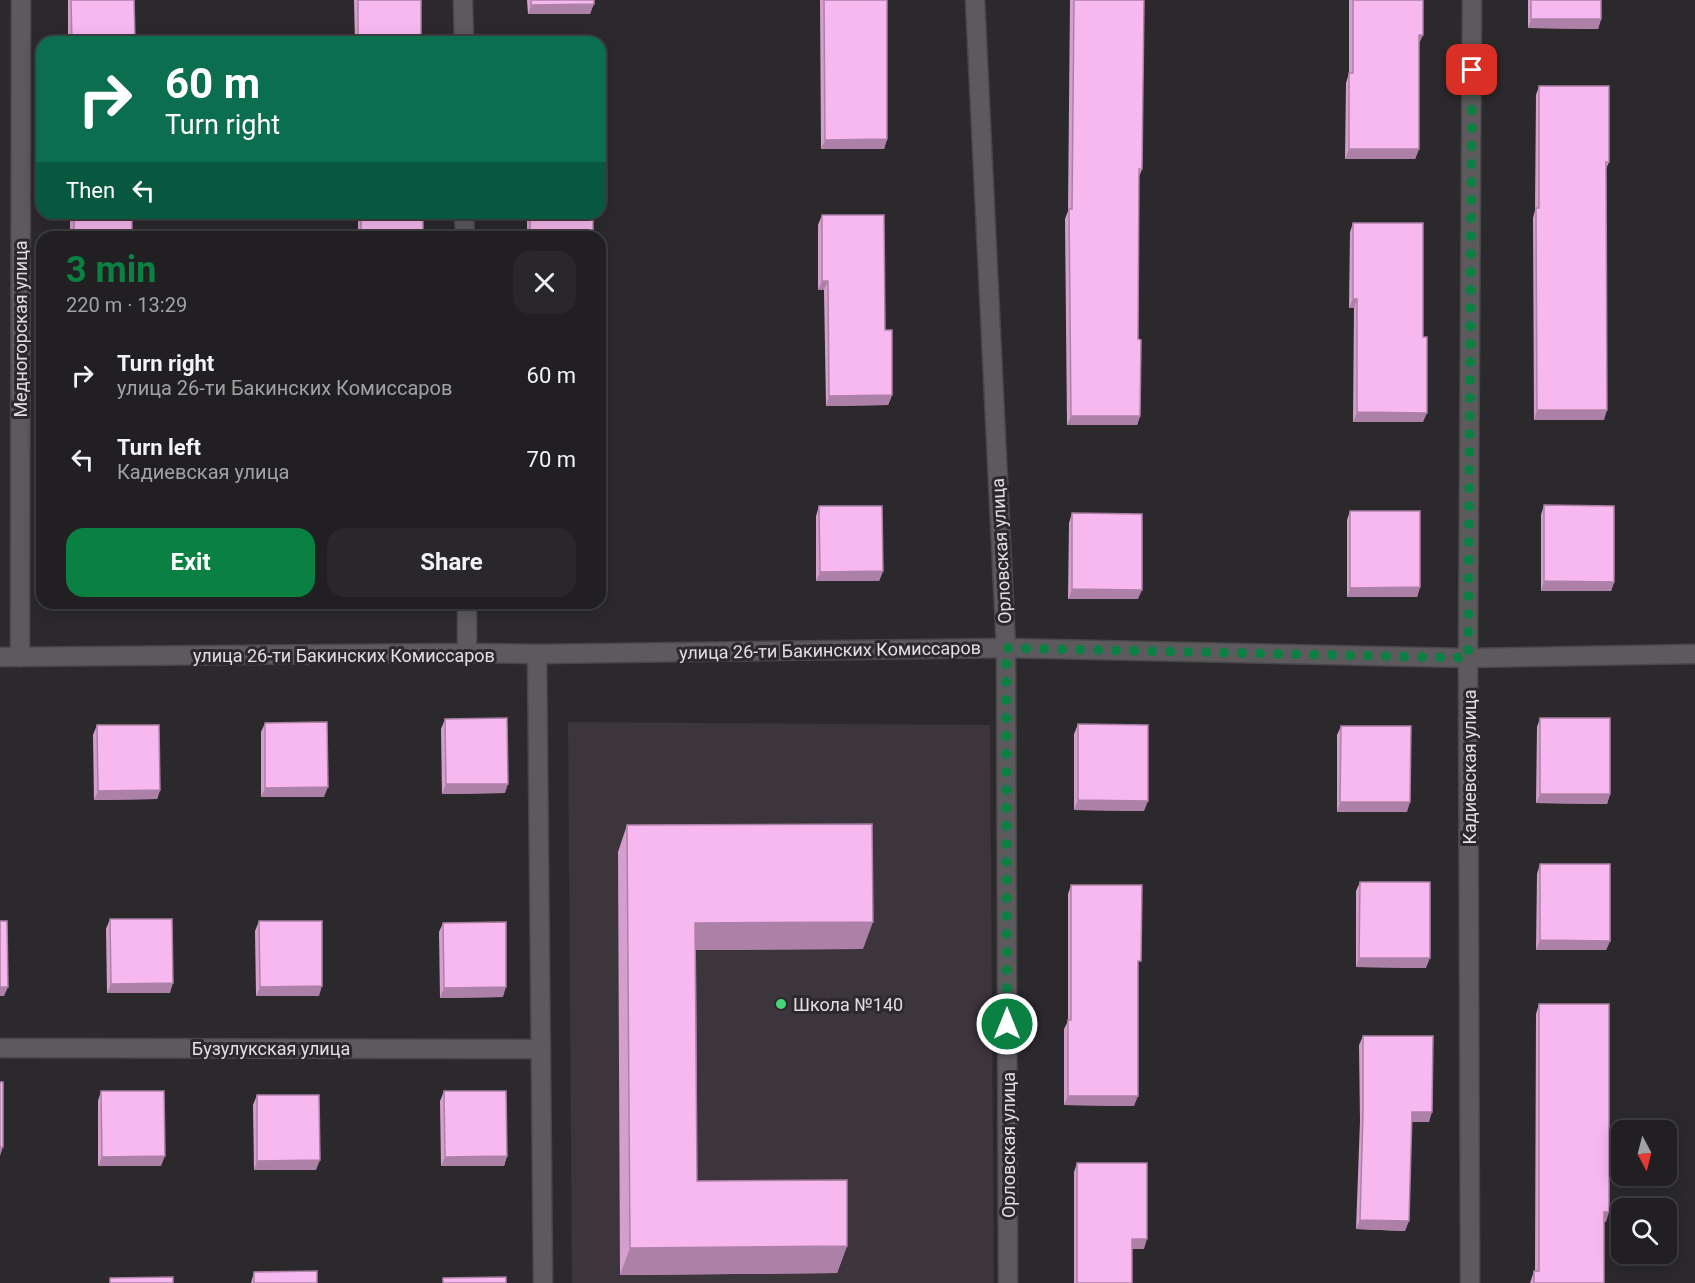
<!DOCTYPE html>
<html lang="en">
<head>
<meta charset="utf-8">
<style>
  body { margin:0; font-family:Roboto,sans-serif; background:#29272a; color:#f1f3f6; height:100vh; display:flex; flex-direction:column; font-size:22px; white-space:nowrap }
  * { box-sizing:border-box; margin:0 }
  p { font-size:20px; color:#a2a2a5 }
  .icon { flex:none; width:33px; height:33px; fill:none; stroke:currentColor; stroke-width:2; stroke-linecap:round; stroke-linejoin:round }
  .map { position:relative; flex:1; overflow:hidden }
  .panel { position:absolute; left:36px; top:231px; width:570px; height:378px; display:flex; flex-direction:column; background:#211f21; border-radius:18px; box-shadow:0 3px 15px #0003,0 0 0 2px #3e3d3f }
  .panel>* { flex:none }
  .banner { position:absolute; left:36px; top:36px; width:570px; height:183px; border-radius:18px; box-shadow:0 3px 15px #0003,0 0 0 2px #3e3d3f; background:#0b6e4f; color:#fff; overflow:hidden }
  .needle { width:39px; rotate:173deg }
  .tools { position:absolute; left:1611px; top:1120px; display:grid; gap:12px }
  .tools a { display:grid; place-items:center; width:66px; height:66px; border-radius:12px; background:#211f21; box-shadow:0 3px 15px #0003,0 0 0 2px #3e3d3f; font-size:30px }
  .pin { position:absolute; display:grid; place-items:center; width:51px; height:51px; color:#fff; margin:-26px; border-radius:12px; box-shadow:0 3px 9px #0006 }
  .me { position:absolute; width:66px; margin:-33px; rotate:0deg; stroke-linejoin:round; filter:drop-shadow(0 0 4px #0008) }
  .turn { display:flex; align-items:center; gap:21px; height:126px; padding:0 30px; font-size:27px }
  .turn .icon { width:78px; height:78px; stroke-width:2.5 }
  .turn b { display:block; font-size:42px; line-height:51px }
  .then { display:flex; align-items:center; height:57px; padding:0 30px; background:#0003; gap:12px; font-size:22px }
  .round { display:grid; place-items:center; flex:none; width:63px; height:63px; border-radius:18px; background:#29272a }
  .overview { display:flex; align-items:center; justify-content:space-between; height:102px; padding:0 30px }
  h1 { font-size:36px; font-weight:700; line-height:45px; color:#0b8043 }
  .action { display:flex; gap:12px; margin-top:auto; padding:12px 30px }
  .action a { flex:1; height:69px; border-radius:18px; background:#0b8043; color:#fff; font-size:24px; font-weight:700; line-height:69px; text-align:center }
  .action a+a { background:#29272a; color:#f1f3f6 }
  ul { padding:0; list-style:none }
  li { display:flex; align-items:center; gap:18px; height:84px; padding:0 30px }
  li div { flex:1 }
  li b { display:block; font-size:22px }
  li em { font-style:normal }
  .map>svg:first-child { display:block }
  .built { fill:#3c353b }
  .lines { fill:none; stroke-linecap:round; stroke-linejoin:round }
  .street-casing { stroke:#494749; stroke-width:21 }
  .street { stroke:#5d5a5d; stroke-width:18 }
  .wall { fill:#d49ece }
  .shaded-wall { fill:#ad81a7 }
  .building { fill:#f7b8ef; stroke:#ad81a7; stroke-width:1.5 }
  .route { stroke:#0b8043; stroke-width:10; stroke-dasharray:0 18 }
  .poi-dot { fill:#47d779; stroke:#2c292c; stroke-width:2 }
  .labels { text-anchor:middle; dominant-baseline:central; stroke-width:6; stroke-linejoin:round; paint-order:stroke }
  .street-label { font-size:18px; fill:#e1dfe1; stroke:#2c292c }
  .poi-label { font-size:18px; fill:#e1dfe1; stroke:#2c292c; text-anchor:start }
</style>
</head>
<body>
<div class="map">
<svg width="1695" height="1283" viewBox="0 0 1695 1283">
  <rect width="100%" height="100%" fill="#2c292c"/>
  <!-- built -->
  <path class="built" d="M568,722L990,725L994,1283H572Z"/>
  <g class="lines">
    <defs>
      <g id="street">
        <path d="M463,0L464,42"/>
        <path d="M975,0L1006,648L1008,1283"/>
        <path d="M464,213L465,237"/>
        <path d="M467,603V653"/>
        <path d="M537,654L543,1283"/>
        <path d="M0,657L467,653L537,654L1006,648L1468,658L1695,654"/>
        <path d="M20,657L21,0"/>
        <path d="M0,1048L541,1049"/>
        <path d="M1470,1283L1468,658L1472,0"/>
      </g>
    </defs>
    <!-- street casing -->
    <use href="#street" class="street-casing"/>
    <!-- street -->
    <use href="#street" class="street"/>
  </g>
  <!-- wall -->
  <g class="wall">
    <rect x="68" y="0" width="66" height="42"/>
    <path d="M354,0H421V37L419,42H355Z"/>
    <path d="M527,0H594L590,14H528Z"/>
    <path d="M820,0H887V139L884,149H821Z"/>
    <path d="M1070,0H1144L1142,169L1139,177L1138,339L1140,416L1137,425H1067L1065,219L1068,211Z"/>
    <path d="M1349,0H1423L1419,44V149L1415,159H1345L1346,83L1349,73Z"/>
    <path d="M1528,0H1601V19L1598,29L1528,28Z"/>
    <path d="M1539,86L1609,162L1606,169L1604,420H1534L1533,218L1535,210L1536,95Z"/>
    <path d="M70,213H132V233L137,237H70Z"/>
    <rect x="358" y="213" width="65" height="24"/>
    <rect x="527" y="213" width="66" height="24"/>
    <path d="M822,215L885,330L892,395L888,405L826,406L824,290H818V225Z"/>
    <path d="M1353,223L1423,337V422H1353L1354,308H1349L1350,232Z"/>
    <path d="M1544,505L1614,582L1611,591H1541V515Z"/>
    <path d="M819,506L883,571L879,581H816V516Z"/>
    <path d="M1350,511L1420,587L1417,597H1347V520Z"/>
    <path d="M1072,513L1138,599H1068L1069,523Z"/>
    <path d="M1540,718L1610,794L1607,804L1536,803L1537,727Z"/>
    <path d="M445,719L505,793L442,794L441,729Z"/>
    <path d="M265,723L324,797H261V732Z"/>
    <path d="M1078,724L1144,811L1074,810V734Z"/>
    <path d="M97,725L160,790L157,799L94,800L93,735Z"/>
    <path d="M1341,726L1407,812H1337V735Z"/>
    <path d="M627,825L863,949L696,950L697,1181L847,1246L837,1273L620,1275L618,852Z"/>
    <path d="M1540,864L1610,941L1606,950H1536L1537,874Z"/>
    <path d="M1360,882L1426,968L1356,967V891Z"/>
    <path d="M1071,885L1138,970L1134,1106L1064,1105V1029L1068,1021V894Z"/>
    <path d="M110,919L170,993H107L106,929Z"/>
    <path d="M259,921L319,996H256L255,931Z"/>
    <path d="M443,923L503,997L440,998L439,932Z"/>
    <path d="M1539,1004L1606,1222H1604V1283H1530L1534,1271H1535L1536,1014Z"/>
    <path d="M1363,1036L1429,1122H1412L1405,1231L1356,1229L1360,1121L1359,1045Z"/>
    <path d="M101,1091L161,1166H98V1101Z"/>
    <path d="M444,1091L507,1156L504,1166H441L440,1101Z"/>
    <path d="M257,1095L316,1170H254L253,1105Z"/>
    <path d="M1077,1163L1144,1249H1132V1283H1074V1172Z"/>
    <path d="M254,1272L317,1283H251Z"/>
  </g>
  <!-- shaded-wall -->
  <g class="shaded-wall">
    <path d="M594,4L590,14H528L531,5Z"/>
    <path d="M1531,19H1601L1598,29L1528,28Z"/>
    <path d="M1419,35H1423L1419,44Z"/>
    <path d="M358,37H421L419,42H357Z"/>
    <path d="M887,139L884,149H821L825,140Z"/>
    <path d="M1349,149H1419L1415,159H1345Z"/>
    <path d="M822,281H828L824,290H818Z"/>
    <path d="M1353,299H1357L1354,308H1349Z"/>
    <path d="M892,395L888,405L826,406L829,396Z"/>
    <path d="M1537,410H1607L1604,420H1534Z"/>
    <path d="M1357,412L1427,413L1423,422H1353Z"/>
    <path d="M1071,416H1140L1137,425H1067Z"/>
    <path d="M883,571L879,581H816L820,572Z"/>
    <path d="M600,581H606L602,591H600Z"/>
    <path d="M1544,581L1614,582L1611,591H1541Z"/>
    <path d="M1420,587L1417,597H1347L1350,588Z"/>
    <path d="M1072,589L1142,590L1138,599H1068Z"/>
    <path d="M446,784H508L505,793L442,794Z"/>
    <path d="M328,787L324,797H261L265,788Z"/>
    <path d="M160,790L157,799L94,800L98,791Z"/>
    <path d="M1540,794H1610L1607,804L1536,803Z"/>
    <path d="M1078,800L1148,801L1144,811L1074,810Z"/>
    <path d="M1340,802H1410L1407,812H1337Z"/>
    <path d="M873,922L863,949L686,950L695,923Z"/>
    <path d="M1540,940L1610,941L1606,950H1536Z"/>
    <path d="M1359,958H1430L1426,968L1356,967Z"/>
    <path d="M173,983L170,993H107L111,984Z"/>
    <path d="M322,986L319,996H256L260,987Z"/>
    <path d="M0,987H8L4,996H0Z"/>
    <path d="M506,987L503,997L440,998L444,988Z"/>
    <path d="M1068,1096H1138L1134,1106L1064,1105Z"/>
    <path d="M1412,1112H1432L1429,1122H1408Z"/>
    <path d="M0,1147H3L0,1156Z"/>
    <path d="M165,1156L161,1166H98L102,1157Z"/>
    <path d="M507,1156L504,1166H441L445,1157Z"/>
    <path d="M320,1160L316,1170H254L257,1161Z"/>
    <path d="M1604,1212H1609L1606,1222H1601Z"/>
    <path d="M1360,1220L1409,1221L1405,1231L1356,1229Z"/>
    <path d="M1132,1239H1147L1144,1249H1129Z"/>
    <path d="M847,1246L837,1273L620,1275L630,1248Z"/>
  </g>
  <!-- building -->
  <g class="building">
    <path d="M71,0H134L135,40H133V42H72Z"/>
    <rect x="358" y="0" width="63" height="37"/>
    <path d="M531,0H594V4L531,5Z"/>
    <path d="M824,0H887V139L825,140Z"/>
    <path d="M1074,0H1144L1142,169H1139L1138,339L1141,340L1140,416H1071L1069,209H1072Z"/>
    <path d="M1353,0H1423V35H1419V149H1349V73H1353Z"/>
    <rect x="1531" y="0" width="70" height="19"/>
    <path d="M1539,86H1609V162H1606L1607,410H1537L1536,208H1539Z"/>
    <path d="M74,213H132V233H137V237H74Z"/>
    <rect x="361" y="213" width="62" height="24"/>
    <rect x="530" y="213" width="63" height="24"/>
    <path d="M822,215H884L885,330H892V395L829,396L828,281H822Z"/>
    <path d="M1353,223H1423V337H1427V413L1357,412V299H1353Z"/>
    <path d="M1544,505L1614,506V582L1544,581Z"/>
    <path d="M819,506H882L883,571L820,572Z"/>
    <path d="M1350,511H1420V587L1350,588Z"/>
    <path d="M1072,513L1142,514V590L1072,589Z"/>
    <rect x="600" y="516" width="6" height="65"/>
    <path d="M507,718L508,784H446L445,719Z"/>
    <rect x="1540" y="718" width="70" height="76"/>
    <path d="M327,722L328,787L265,788V723Z"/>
    <path d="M1078,724L1148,725V801L1078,800Z"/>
    <path d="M97,725H159L160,790L98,791Z"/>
    <path d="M1341,726H1411L1410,802H1340Z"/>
    <path d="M872,824L873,922L695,923L697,1181L847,1180V1246L630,1248L627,825Z"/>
    <path d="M1540,864H1610V941L1540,940Z"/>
    <path d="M1360,882H1430V958H1359Z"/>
    <path d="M1071,885H1142L1141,961H1138V1096H1068V1020H1071Z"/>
    <path d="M110,919H172L173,983L111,984Z"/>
    <path d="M0,921H7L8,987H0Z"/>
    <path d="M259,921H322V986L260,987Z"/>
    <path d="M506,922V987L444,988L443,923Z"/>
    <path d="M1539,1004H1609V1212H1604V1283H1534V1271H1539Z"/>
    <path d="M1363,1036H1433L1432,1112H1412L1409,1221L1360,1220L1363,1112Z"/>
    <rect x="0" y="1082" width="3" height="65"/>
    <path d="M101,1091H164L165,1156L102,1157Z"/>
    <path d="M444,1091H506L507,1156L445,1157Z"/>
    <path d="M257,1095H319L320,1160L257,1161Z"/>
    <path d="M1077,1163H1147V1239H1132V1283H1077Z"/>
    <path d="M317,1271V1283H254V1272Z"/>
    <path d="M173,1277V1283H110V1278Z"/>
    <path d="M506,1277V1283H443V1278Z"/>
  </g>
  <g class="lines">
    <!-- route -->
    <path class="route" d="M1007,1024L1006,648L1468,658L1472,70"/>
  </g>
  <!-- markers -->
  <circle class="poi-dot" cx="781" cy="1004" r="6"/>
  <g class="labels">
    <!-- street labels -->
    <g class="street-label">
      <text transform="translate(20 329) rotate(-90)">Медногорская улица</text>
      <text transform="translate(1001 551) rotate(-93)">Орловская улица</text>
      <text transform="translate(830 650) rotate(-1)">улица 26-ти Бакинских Комиссаров</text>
      <text x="344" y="655">улица 26-ти Бакинских Комиссаров</text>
      <text transform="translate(1469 767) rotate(-90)">Кадиевская улица</text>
      <text x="271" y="1048">Бузулукская улица</text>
      <text transform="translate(1008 1145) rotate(-90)">Орловская улица</text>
    </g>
    <!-- poi labels -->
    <g class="poi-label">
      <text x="793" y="1004">Школа №140</text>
    </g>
  </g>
</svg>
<div class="tools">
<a><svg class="needle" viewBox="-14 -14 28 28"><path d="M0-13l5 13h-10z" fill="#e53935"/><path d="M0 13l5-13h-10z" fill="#a2a2a5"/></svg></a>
<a><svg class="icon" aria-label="search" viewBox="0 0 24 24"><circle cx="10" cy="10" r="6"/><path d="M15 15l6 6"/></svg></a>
</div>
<div class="pin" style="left:1472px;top:70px;background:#d93025"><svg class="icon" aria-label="arrive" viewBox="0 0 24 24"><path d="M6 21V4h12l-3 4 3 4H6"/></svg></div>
<svg class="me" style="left:1007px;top:1024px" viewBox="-20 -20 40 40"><circle r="17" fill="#0b8043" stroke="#fff" stroke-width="3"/><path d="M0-11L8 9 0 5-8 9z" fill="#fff"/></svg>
<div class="banner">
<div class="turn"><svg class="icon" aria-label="right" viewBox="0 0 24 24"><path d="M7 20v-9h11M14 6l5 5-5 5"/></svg><div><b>60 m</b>Turn right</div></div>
<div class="then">Then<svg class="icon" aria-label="left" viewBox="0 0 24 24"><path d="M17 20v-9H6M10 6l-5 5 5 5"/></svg></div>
</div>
<section class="panel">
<div class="overview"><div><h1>3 min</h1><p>220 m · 13:29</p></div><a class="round"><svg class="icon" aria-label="close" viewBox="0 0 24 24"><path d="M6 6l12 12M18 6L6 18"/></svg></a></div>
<ul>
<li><svg class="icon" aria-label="right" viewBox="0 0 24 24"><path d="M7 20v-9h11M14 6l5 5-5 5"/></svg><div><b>Turn right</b><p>улица 26-ти Бакинских Комиссаров</p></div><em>60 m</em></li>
<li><svg class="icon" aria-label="left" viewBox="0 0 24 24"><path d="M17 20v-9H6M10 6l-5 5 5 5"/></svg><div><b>Turn left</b><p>Кадиевская улица</p></div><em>70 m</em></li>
</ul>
<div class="action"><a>Exit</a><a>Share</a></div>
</section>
</div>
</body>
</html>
